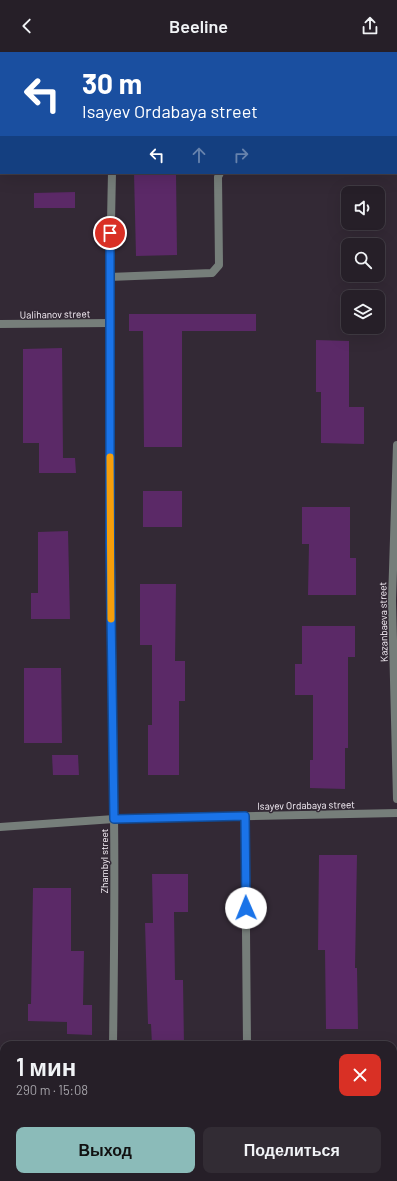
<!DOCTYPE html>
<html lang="ru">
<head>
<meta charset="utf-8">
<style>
  body { margin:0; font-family:Barlow,sans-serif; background:#322c34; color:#f1f3f6; height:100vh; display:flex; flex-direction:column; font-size:15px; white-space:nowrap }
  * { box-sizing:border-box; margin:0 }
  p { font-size:13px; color:#a4a2a8 }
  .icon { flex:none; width:22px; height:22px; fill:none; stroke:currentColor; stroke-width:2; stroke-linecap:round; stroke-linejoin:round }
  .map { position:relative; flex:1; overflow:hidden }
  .details { position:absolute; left:0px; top:989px; width:397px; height:140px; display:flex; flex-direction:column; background:#261f28; border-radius:12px 12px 0 0; box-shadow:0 4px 16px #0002,0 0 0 1px #423d45 }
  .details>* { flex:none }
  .banner { position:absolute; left:0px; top:0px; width:397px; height:122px; box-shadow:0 4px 16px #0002,0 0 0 1px #423d45; background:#1a4fa0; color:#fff; overflow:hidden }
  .fabs { position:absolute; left:341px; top:134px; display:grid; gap:8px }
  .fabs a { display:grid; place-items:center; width:44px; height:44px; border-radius:8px; background:#261f28; box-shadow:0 4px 16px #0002,0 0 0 1px #423d45; font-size:20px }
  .pin { position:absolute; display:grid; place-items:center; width:34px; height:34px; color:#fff; margin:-17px; border:2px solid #fff; border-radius:50%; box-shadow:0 1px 4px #0007 }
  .me { position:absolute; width:44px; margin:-22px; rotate:359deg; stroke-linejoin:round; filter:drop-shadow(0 0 3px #0008) }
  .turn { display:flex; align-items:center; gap:14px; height:84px; padding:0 16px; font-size:18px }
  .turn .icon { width:52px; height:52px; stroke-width:2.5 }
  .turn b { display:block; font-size:28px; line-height:34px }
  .lanes { display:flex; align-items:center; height:38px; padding:0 16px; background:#0003; justify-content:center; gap:20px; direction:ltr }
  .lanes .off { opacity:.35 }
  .round { display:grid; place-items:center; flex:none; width:42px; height:42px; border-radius:8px; background:#322c34 }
  .headline { display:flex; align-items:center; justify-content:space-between; height:68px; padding:0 16px }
  h1 { font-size:24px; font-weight:600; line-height:30px }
  .action { display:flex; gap:8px; margin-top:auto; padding:8px 16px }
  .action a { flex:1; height:46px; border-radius:8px; background:#8bbbb9; color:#111; font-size:16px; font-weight:600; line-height:46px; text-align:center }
  .action a+a { background:#322c34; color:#f1f3f6 }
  header { display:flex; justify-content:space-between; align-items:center; height:52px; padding:0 16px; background:#261f28; font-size:18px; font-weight:600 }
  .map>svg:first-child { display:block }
  .building { fill:#5b2967 }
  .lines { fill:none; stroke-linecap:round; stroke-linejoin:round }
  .lane { stroke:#767e7a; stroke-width:8 }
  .street { stroke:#767e7a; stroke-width:8 }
  .route-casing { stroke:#114b97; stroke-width:10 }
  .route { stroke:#1a73e8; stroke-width:7 }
  .slow { stroke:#f59e0b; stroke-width:7 }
  .labels { text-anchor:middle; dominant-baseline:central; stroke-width:3; stroke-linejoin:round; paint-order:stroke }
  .street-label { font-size:10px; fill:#f9f2fa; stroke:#332935 }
</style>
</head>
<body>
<header><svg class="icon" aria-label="back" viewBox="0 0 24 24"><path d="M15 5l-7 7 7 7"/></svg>Beeline<svg class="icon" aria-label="share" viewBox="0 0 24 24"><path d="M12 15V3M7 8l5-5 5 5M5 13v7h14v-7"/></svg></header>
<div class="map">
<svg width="397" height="1129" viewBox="0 0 397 1129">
  <rect width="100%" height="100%" fill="#332935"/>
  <!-- building -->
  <g class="building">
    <path d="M134,121H176L177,203L136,204Z"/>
    <path d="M75,140V156H34V141Z"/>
    <path d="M129,262H256V279H182V395H144L143,279H129Z"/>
    <path d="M316,288L349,289V355H364V392L321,391V340H316Z"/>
    <path d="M62,296L63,406H75L76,421H39V391H23V297Z"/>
    <rect x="143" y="439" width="39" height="36"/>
    <path d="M302,455H350V506H356V543H308L309,492H302Z"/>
    <path d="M68,479L70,567H31V541H38V480Z"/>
    <path d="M140,532H176L175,609H185V649H179V723H148V673H152V593H140Z"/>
    <path d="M302,574H355V605H348V696H345V737L310,736V708H313V643H295V612H302Z"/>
    <path d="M24,616H61L62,691H24Z"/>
    <path d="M52,703H78L79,723H53Z"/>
    <path d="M319,803H357L355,916H357L358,977H326L325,898H318Z"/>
    <path d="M152,822H188V860H174L175,928H183L184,993H152L151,972H148L145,871H153Z"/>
    <path d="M33,836H71V899H84L83,953H92V983L67,982V970L28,969V952H31Z"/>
  </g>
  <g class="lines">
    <!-- lane -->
    <g class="lane">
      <path d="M396,105H397"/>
      <path d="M109,225L212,221L219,213L218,125L220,121"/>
      <path d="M245,764L247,993"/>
      <path d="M248,1125V1129"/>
    </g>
    <!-- street -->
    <g class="street">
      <path d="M113,1V0"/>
      <path d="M112,121C107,336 112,550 114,765C115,841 114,917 113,993"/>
      <path d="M0,272L110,271"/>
      <path d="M397,393L392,549L397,747"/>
      <path d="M0,775L114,767L397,761"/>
      <path d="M113,1129V1125"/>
    </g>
  </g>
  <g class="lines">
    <defs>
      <path id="route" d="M110,181V492L114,767L245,764L246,856"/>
    </defs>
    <!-- route casing -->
    <use href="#route" class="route-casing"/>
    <!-- route -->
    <use href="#route" class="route"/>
    <!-- slow -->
    <path class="slow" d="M110,405L111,567"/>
  </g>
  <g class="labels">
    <!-- street labels -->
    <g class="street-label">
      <text transform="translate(55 262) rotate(-1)">Ualihanov street</text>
      <text transform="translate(383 570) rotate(-91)">Kazanbaeva street</text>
      <text transform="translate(306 753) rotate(-1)">Isayev Ordabaya street</text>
      <text transform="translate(104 809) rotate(-90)">Zhambyl street</text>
    </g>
  </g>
</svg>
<div class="fabs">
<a><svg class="icon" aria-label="sound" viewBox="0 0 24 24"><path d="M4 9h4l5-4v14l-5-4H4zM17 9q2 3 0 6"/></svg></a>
<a><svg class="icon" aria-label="search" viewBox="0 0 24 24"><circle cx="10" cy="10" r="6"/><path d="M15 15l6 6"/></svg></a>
<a><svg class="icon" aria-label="layers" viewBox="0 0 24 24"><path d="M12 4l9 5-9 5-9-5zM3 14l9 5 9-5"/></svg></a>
</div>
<div class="pin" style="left:110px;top:181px;background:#d93025"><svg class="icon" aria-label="arrive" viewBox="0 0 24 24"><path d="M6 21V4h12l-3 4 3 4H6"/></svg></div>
<svg class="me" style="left:246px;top:856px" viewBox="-20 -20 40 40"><circle r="19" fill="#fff"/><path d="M0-13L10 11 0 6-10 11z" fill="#1a73e8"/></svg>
<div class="banner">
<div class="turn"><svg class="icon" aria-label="left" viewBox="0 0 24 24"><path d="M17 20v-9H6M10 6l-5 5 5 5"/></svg><div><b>30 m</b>Isayev Ordabaya street</div></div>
<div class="lanes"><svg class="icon" aria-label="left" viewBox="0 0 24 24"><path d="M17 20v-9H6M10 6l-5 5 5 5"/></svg><svg class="icon off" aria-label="ahead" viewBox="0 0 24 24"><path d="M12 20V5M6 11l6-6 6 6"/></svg><svg class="icon off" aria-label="right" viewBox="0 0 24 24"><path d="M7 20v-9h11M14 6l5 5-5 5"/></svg></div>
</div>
<section class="details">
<div class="headline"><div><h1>1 мин</h1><p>290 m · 15:08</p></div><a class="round" style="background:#d93025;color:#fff"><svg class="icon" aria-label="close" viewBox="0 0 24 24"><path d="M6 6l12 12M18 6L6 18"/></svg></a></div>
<div class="action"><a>Выход</a><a>Поделиться</a></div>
</section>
</div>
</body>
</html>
